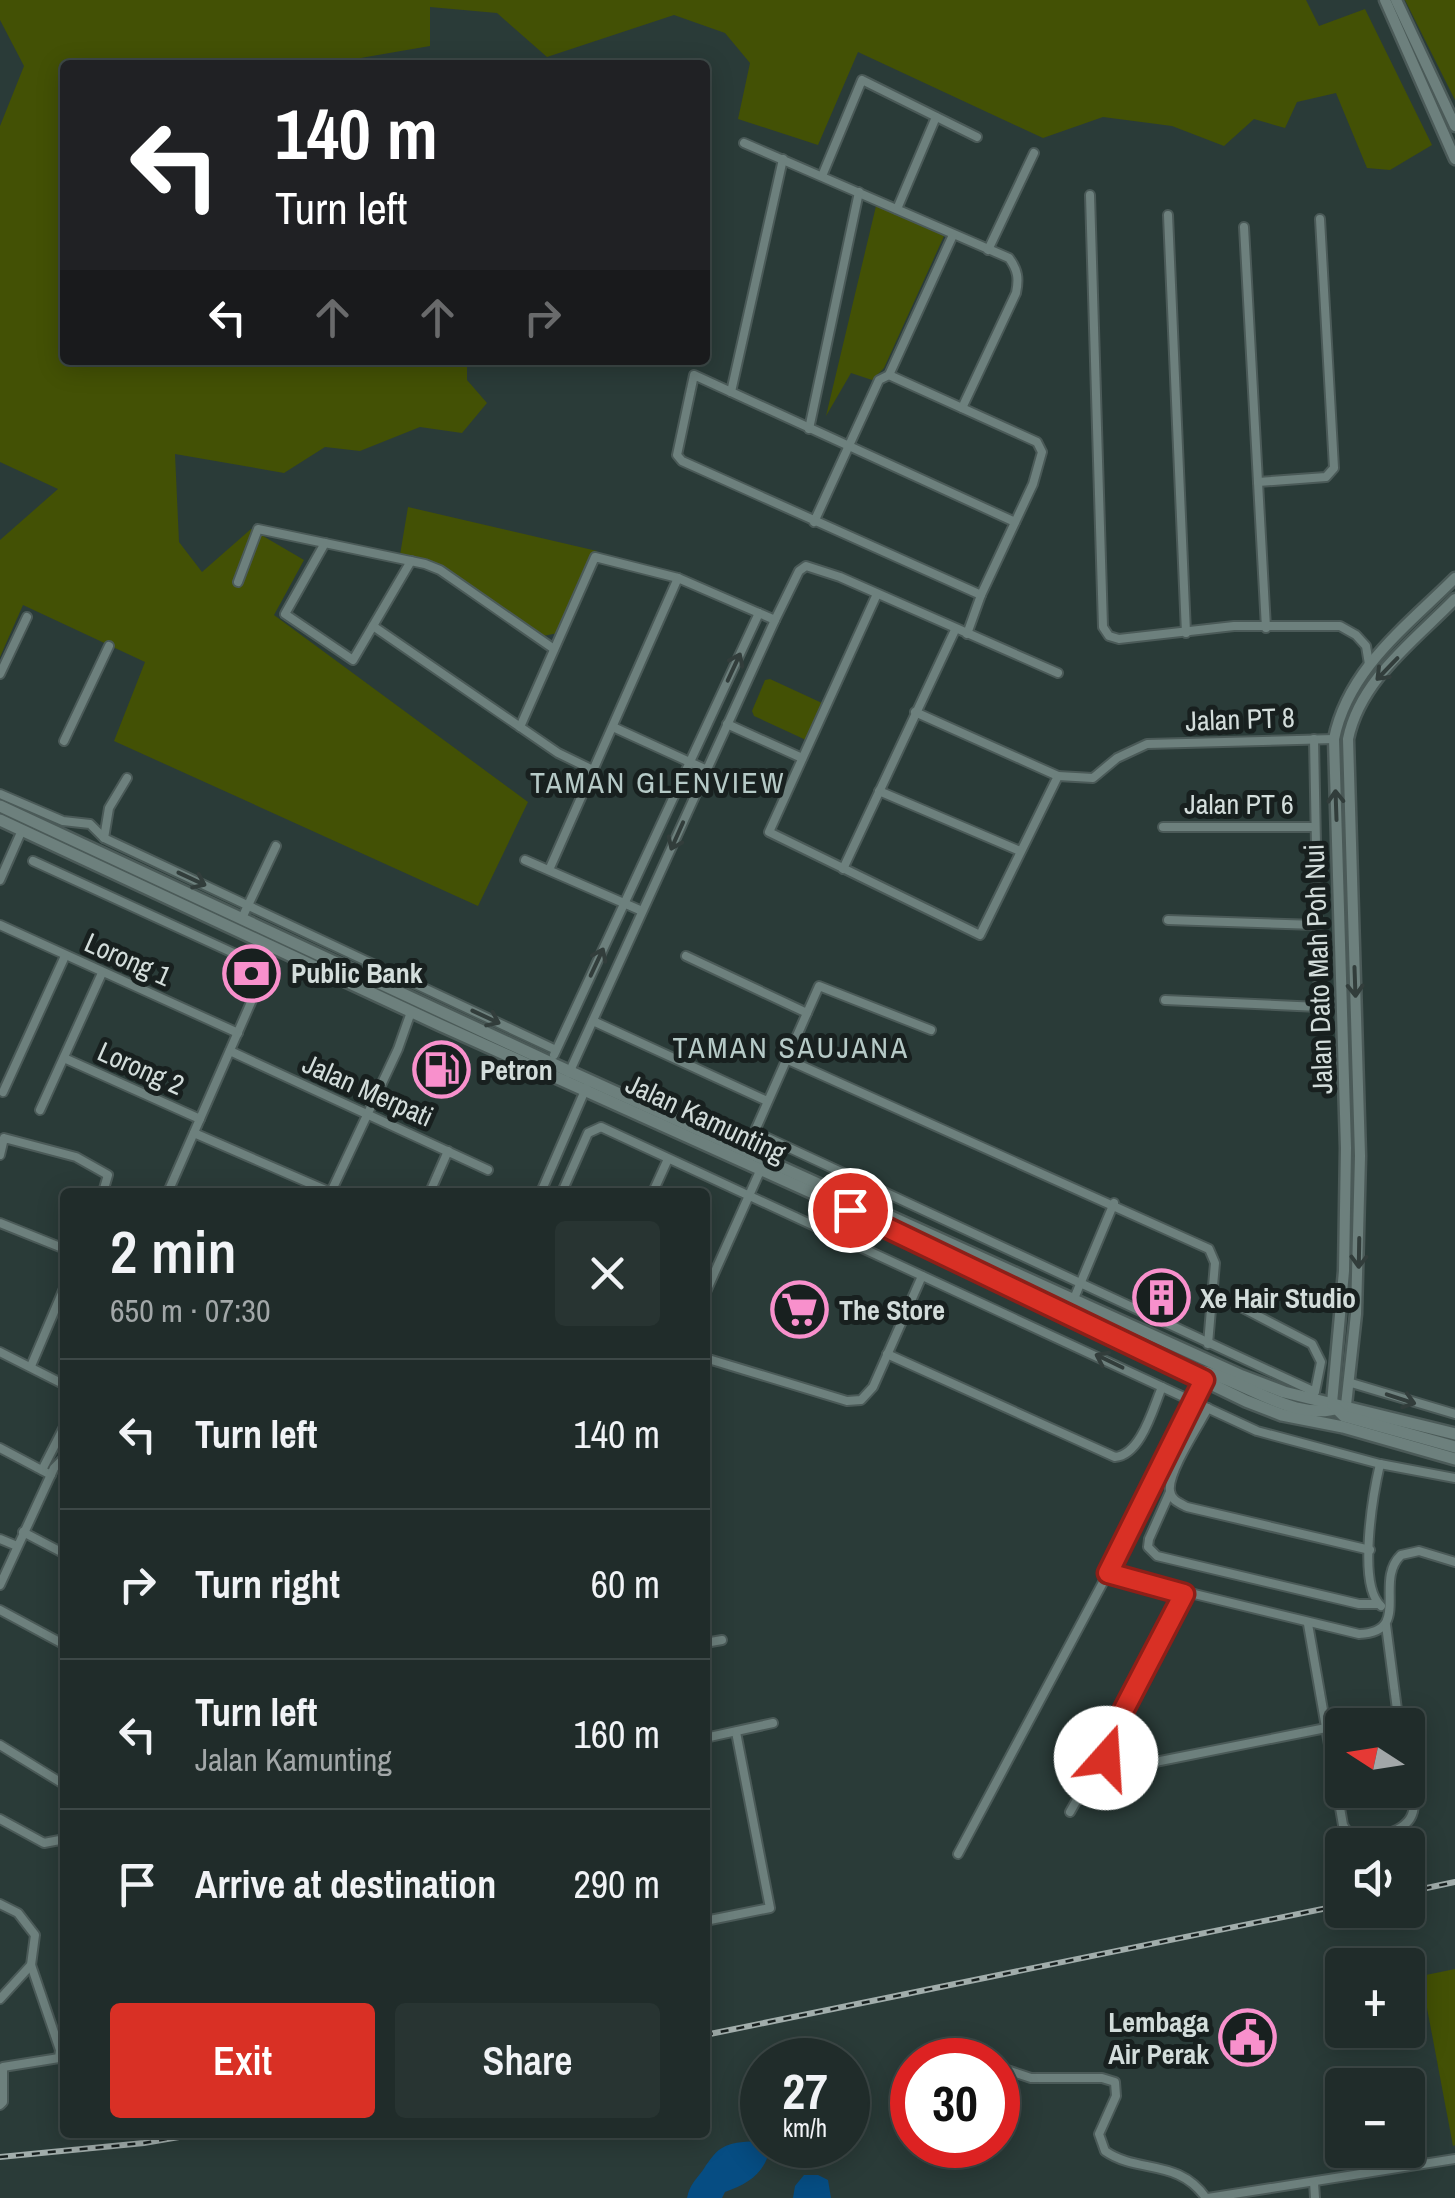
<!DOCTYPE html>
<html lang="en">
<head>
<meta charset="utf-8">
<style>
  body { margin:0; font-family:"Archivo Narrow",sans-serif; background:#283432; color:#f1f3f6; height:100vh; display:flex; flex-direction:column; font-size:38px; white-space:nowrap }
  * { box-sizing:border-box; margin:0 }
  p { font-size:32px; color:#a2a7a8 }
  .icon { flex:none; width:55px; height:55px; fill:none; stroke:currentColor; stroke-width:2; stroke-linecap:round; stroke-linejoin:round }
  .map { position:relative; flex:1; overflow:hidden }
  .drawer { position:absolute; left:60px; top:1188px; width:650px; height:950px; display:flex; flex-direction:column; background:#202c2a; border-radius:10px; box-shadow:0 5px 25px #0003,0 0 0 2px #3d4847 }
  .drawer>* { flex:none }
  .hud { position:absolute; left:60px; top:60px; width:650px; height:305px; border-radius:10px; box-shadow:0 5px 25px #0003,0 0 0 2px #3d4847; background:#202124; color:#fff; overflow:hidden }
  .needle { width:65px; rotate:282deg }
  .controls { position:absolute; left:1325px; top:1708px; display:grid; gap:20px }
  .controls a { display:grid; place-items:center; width:100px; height:100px; border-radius:10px; background:#202c2a; box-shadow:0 5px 25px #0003,0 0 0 2px #3d4847; font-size:50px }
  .speed { position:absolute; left:740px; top:2038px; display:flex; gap:20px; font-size:50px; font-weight:700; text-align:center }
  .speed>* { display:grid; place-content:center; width:130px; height:130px; border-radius:50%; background:#202c2a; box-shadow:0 5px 25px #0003,0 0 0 2px #3d4847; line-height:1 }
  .speed small { font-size:25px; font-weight:400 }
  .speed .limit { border:15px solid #d22; background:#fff; color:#111 }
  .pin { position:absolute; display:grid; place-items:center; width:85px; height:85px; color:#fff; margin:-42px; border:5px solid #fff; border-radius:50%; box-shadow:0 2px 10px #0007 }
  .me { position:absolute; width:110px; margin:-55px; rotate:19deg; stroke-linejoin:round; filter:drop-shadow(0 0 8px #0008) }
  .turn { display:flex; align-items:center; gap:35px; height:210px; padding:0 50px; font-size:45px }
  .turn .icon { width:130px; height:130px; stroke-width:2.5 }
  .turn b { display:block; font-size:70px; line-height:85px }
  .lanes { display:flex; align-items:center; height:95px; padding:0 50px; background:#0003; justify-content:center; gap:50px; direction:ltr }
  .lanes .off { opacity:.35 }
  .round { display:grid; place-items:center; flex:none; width:105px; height:105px; border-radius:10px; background:#283432 }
  .overview { display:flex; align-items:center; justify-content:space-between; height:170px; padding:0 50px }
  h1 { font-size:60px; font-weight:600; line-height:75px }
  .primary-button { display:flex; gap:20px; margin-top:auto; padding:20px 50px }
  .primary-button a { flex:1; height:115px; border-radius:10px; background:#d93025; color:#fff; font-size:40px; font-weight:600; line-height:115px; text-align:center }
  .primary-button a+a { background:#283432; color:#f1f3f6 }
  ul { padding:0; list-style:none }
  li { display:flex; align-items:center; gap:30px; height:150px; padding:0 50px; border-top:2px solid #3d4847 }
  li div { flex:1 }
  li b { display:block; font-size:38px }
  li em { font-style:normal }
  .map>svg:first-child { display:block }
  .green { fill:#435105 }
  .water { fill:#064d83 }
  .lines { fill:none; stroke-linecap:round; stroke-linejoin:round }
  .minor-casing { stroke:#4b5a58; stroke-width:12 }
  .tertiary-casing { stroke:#4b5a58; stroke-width:15 }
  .secondary-casing { stroke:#4b5a58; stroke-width:16 }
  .minor { stroke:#6d807d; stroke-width:8 }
  .tertiary { stroke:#6d807d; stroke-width:10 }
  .secondary { stroke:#6d807d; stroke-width:11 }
  .rail-casing { stroke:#a1adab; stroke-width:6 }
  .rail { stroke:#18201f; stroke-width:2.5; stroke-dasharray:8; stroke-linecap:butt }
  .oneway { stroke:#323d3b }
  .route-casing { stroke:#8d1f18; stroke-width:25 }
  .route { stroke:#d93025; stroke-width:18 }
  .labels { text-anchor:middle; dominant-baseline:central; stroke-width:10; stroke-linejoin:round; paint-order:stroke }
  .street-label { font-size:28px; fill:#d3dddb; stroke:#18201f }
  .poi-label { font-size:28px; font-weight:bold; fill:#d3dddb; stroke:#18201f; text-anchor:start }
  .neighbourhood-label { font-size:30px; letter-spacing:2.5px; fill:#b6cac7; stroke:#18201f }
</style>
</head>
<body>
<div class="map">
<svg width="1455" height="2198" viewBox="0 0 1455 2198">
  <rect width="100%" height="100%" fill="#2a3b38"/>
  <!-- green -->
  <g class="green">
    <path d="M0,0H1306L1319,26L1365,9L1432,145L1390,170L1367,168L1336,93L1297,102L1285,128L1254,119L1224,146L1172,126L1103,117L1043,138L858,52L818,145L738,119L750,63L725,33L674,15L547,57L497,13L430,7V46L320,65H65V360H467V380L487,403L462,433L420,427L360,451L325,447L284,473L175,454L179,542L202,572L251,529L304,560L274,615L528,802L478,906L114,741L145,662L23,605L0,657V540L58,489L0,462V126L24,66L0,20Z"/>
    <path d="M1405,0H1455V100Z"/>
    <path d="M876,206L944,236L884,368L872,380L851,373L826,416Z"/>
    <path d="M408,507L597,551L558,633L543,636L439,565L400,555Z"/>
    <path d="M770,679L822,703L806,740L754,716L752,711L765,680Z"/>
    <path d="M1455,1969V2145L1453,2146L1421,1976Z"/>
  </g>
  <!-- water -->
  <g class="water">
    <path d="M756,2141L771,2145C766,2172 750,2183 725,2192L722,2198H687C690,2184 695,2181 703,2170C719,2145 725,2143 756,2141Z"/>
    <path d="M804,2175H818L828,2180L831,2198H793L795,2186Z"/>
  </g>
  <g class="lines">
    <defs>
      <g id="minor">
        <path d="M744,143L1009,258C1018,270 1019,279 1016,293L962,408"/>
        <path d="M822,176L862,80L977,137"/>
        <path d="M1090,195L1103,627L1109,636L1119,639L1234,626H1340L1356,635L1366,646L1369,664"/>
        <path d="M897,209L936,117"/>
        <path d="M1168,215L1186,633"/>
        <path d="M1244,227L1266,628"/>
        <path d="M988,250L1034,153"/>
        <path d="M889,375L1037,442L1042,452L1033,484L981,595L967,634"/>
        <path d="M731,392L783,159"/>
        <path d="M809,429L859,192"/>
        <path d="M1258,482L1326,477L1334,468L1320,219"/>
        <path d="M814,522L879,380L889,375L953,235"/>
        <path d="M325,543L285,614L353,660L411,561"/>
        <path d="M238,582L258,529L425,564L440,570L554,649"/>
        <path d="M877,594L769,832L980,935L1058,776L915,712"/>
        <path d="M981,595L682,461L677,455L694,375L1015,522"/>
        <path d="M373,626L558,753L593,770"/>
        <path d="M0,674L27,617"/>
        <path d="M727,724L802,758"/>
        <path d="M520,727L595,557L678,578L775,620"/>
        <path d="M613,727L707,770"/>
        <path d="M64,741L109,646"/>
        <path d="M1058,776L1093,778L1117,758L1147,744L1334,739"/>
        <path d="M879,791L1020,851"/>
        <path d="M0,794L63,821L90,824L104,838L556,1050"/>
        <path d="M1163,827H1315"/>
        <path d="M104,838L109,808L127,778"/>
        <path d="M525,860L642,911"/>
        <path d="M33,861L266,968L168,1192"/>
        <path d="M843,869L955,630"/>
        <path d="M549,870L678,578"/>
        <path d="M0,880L22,830"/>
        <path d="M242,918L276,846"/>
        <path d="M1168,920L1317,925"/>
        <path d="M0,925L238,1033"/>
        <path d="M686,956L807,1013"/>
        <path d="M1165,1000L1319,1007L1314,739"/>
        <path d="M593,1021L767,1101"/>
        <path d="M230,1051L488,1170"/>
        <path d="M554,1055L759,613"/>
        <path d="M64,1058L200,1119"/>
        <path d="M786,1059L1209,1249L1215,1263L1208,1344"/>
        <path d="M569,1073L775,620L799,571L806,566L840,577L1058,673"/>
        <path d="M3,1092L65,956"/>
        <path d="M40,1110L102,973"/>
        <path d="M755,1132L1315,1392L1321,1362L1312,1344L1214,1293"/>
        <path d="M194,1133L330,1192"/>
        <path d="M746,1151L819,986L931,1030"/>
        <path d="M0,1155L4,1138L76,1157L108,1175L103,1192"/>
        <path d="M331,1192L398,1049L411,1012"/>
        <path d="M430,1192L448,1151"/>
        <path d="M541,1192L586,1088"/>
        <path d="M562,1192L588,1133L601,1127L1257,1431L1380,1464L1455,1478"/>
        <path d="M653,1192L668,1159"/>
        <path d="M0,1223L65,1249"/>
        <path d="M705,1294L760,1171"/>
        <path d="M1073,1301L1114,1203"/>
        <path d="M0,1352L65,1385"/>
        <path d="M887,1354L1115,1457C1141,1455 1153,1408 1162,1387"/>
        <path d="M705,1358L847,1401L861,1400L873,1387L922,1276"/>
        <path d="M31,1366L65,1286"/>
        <path d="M1348,1382L1455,1414"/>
        <path d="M1208,1408C1199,1425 1167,1473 1170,1491C1171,1500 1179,1503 1187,1507L1370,1550"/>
        <path d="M0,1448L51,1475"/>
        <path d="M1380,1464C1373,1494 1357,1585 1381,1606"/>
        <path d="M42,1470L65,1425"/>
        <path d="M1170,1492L1149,1539L1148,1547L1157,1556L1359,1604H1378"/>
        <path d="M23,1532L65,1554"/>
        <path d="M0,1539L17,1546"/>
        <path d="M1108,1573L1359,1634C1413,1632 1373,1582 1401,1555L1419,1551L1455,1562"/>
        <path d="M0,1585L54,1468L65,1457"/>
        <path d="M1184,1593L1108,1740L1106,1758L1112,1764L1130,1767L1326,1728"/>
        <path d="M0,1610L65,1645"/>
        <path d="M1308,1624L1343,1825L1348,1833C1363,1841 1372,1839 1387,1834C1424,1822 1414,1799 1408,1768"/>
        <path d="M1386,1625L1399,1725"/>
        <path d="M705,1643L722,1640"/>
        <path d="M705,1738L773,1723"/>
        <path d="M0,1745L65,1785"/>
        <path d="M1070,1812L1105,1750"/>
        <path d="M0,1819L44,1843L65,1839"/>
        <path d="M958,1854L1108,1573L1205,1380"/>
        <path d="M0,1904L18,1913L35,1935L31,1965L60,2050L59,2058L3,2067V2102L0,2105"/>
        <path d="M705,1921L770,1908L736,1732"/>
        <path d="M0,1999L31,1965"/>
        <path d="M970,2060H972"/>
        <path d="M998,2067L1031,2078H1102L1115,2082L1116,2096L1099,2134L1105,2151C1138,2174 1178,2158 1206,2198"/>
        <path d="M1314,2182L1315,2198"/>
        <path d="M1208,2198L1455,2159"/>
      </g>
      <g id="tertiary">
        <path d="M1385,0L1455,159"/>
        <path d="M1396,0L1455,126"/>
        <path d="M1332,1403L1344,1271L1346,1148L1334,739C1348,669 1407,626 1455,578"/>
        <path d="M1346,1405L1356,1314L1360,1156L1348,739C1360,680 1414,641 1455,599"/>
      </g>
      <g id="secondary">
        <path d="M0,806L551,1063L1242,1376L1284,1392L1455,1434"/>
        <path d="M0,820L440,1025L875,1221L1246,1401L1282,1415L1343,1427L1455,1459"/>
        <path d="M1193,1370C1241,1375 1291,1425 1342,1407"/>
        <path d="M1333,1405L1344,1416L1455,1447"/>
      </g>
    </defs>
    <!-- minor casing -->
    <use href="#minor" class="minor-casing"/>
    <!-- tertiary casing -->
    <use href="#tertiary" class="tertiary-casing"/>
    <!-- secondary casing -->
    <use href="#secondary" class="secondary-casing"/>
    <!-- minor -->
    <use href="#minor" class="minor"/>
    <!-- tertiary -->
    <use href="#tertiary" class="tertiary"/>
    <!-- secondary -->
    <use href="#secondary" class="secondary"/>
    <defs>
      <g id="rail">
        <path d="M1408,1892L1455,1882"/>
        <path d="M705,2035L1342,1905"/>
        <path d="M0,2157L144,2143L208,2132"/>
      </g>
    </defs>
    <!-- rail casing -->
    <use href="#rail" class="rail-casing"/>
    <!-- rail -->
    <use href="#rail" class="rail"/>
  </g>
  <!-- one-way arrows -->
  <defs><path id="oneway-shaft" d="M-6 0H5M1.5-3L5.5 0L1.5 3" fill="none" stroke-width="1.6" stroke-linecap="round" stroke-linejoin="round" transform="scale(2.5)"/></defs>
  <g class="oneway">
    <use href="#oneway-shaft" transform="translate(734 667) rotate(-65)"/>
    <use href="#oneway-shaft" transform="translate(1387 669) rotate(134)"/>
    <use href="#oneway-shaft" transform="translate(1336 805) rotate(-92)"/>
    <use href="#oneway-shaft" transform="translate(677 836) rotate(114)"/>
    <use href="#oneway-shaft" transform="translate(192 879) rotate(25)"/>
    <use href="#oneway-shaft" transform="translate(597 962) rotate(-65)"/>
    <use href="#oneway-shaft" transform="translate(1355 982) rotate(88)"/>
    <use href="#oneway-shaft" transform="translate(486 1017) rotate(25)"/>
    <use href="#oneway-shaft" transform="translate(1359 1253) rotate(91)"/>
    <use href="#oneway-shaft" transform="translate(1109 1361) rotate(-154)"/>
    <use href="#oneway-shaft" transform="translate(1401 1399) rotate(18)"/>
  </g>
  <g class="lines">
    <defs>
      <path id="route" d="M850,1210L1204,1380L1108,1573L1184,1594L1108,1740L1106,1758"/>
    </defs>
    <!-- route casing -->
    <use href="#route" class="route-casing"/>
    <!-- route -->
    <use href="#route" class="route"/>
  </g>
  <!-- icons -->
  <defs>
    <symbol id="bank-ring" viewBox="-11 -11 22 22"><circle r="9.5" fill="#18201f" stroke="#f890cc" stroke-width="1.5"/><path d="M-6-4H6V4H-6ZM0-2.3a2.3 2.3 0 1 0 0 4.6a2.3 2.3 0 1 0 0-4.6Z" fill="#f890cc"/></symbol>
    <symbol id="fuel-ring" viewBox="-11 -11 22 22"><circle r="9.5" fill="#18201f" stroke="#f890cc" stroke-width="1.5"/><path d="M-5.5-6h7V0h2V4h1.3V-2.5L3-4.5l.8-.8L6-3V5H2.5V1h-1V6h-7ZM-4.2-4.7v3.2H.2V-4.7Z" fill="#f890cc"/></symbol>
    <symbol id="building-ring" viewBox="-11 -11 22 22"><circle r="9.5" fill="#18201f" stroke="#f890cc" stroke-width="1.5"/><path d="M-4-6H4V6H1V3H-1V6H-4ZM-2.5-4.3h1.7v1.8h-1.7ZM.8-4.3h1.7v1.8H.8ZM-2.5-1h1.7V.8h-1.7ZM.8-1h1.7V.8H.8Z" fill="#f890cc"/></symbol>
    <symbol id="supermarket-ring" viewBox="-11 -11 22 22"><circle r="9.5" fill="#18201f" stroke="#f890cc" stroke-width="1.5"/><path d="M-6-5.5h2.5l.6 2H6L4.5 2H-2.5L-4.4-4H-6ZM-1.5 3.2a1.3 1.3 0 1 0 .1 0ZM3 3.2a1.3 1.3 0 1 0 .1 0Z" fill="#f890cc"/></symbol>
    <symbol id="civic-ring" viewBox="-11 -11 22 22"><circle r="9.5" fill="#18201f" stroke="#f890cc" stroke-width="1.5"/><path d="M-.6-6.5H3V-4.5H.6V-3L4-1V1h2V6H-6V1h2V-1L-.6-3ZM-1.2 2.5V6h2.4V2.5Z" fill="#f890cc"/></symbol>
  </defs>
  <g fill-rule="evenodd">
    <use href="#bank-ring" x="220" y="942" width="63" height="63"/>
    <use href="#fuel-ring" x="410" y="1038" width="63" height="63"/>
    <use href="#building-ring" x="1130" y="1266" width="63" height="63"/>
    <use href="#supermarket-ring" x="768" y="1278" width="63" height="63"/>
    <use href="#civic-ring" x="1216" y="2006" width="63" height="63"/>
  </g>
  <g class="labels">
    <!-- street labels -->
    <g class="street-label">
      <text transform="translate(1240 719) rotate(-2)">Jalan PT 8</text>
      <text x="1239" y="804">Jalan PT 6</text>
      <text transform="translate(128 959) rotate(24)">Lorong 1</text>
      <text transform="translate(1318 969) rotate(-92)">Jalan Dato Mah Poh Nui</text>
      <text transform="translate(141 1068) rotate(24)">Lorong 2</text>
      <text transform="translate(368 1090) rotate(24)">Jalan Merpati</text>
      <text transform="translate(706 1118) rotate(25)">Jalan Kamunting</text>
    </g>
    <!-- poi labels -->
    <g class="poi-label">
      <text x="291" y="973">Public Bank</text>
      <text x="480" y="1070">Petron</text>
      <text x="1200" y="1298">Xe Hair Studio</text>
      <text x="839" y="1310">The Store</text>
      <text x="1209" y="2022" text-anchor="end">Lembaga<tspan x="1209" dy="32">Air Perak</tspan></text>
    </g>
    <!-- neighbourhood labels -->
    <g class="neighbourhood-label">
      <text x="658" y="782">TAMAN GLENVIEW</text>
      <text x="791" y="1047">TAMAN SAUJANA</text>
    </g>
  </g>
</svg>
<div class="controls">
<a><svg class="needle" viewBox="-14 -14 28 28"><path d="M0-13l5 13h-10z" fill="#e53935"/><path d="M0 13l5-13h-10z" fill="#a2a7a8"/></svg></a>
<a><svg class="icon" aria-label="sound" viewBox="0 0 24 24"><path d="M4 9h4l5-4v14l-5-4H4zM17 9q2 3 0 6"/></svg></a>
<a>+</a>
<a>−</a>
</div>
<div class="speed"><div>27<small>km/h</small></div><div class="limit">30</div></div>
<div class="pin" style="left:850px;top:1210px;background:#d93025"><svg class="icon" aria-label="arrive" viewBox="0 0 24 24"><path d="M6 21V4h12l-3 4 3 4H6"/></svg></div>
<svg class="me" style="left:1106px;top:1758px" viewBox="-20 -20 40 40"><circle r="19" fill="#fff"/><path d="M0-13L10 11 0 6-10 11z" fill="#d93025"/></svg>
<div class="hud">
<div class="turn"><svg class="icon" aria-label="left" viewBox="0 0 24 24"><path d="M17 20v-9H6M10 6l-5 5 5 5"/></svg><div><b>140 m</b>Turn left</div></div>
<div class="lanes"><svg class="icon" aria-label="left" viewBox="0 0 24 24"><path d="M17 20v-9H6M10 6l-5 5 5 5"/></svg><svg class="icon off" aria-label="ahead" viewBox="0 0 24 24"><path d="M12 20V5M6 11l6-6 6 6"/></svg><svg class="icon off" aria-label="ahead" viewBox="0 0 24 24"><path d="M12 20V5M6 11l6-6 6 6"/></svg><svg class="icon off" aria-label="right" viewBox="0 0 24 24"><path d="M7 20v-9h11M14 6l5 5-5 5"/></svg></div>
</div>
<section class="drawer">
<div class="overview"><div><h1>2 min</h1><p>650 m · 07:30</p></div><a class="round"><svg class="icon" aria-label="close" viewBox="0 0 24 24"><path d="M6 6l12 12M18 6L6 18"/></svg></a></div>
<ul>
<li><svg class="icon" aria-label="left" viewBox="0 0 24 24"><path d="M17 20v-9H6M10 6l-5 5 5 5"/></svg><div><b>Turn left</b></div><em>140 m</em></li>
<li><svg class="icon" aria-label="right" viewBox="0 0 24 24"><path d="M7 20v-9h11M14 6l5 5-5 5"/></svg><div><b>Turn right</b></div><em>60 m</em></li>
<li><svg class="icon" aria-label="left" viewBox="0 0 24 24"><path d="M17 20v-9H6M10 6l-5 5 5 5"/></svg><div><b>Turn left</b><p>Jalan Kamunting</p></div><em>160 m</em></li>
<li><svg class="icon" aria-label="arrive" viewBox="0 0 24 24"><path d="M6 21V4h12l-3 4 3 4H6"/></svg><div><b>Arrive at destination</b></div><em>290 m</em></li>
</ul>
<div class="primary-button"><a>Exit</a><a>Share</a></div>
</section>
</div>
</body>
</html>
